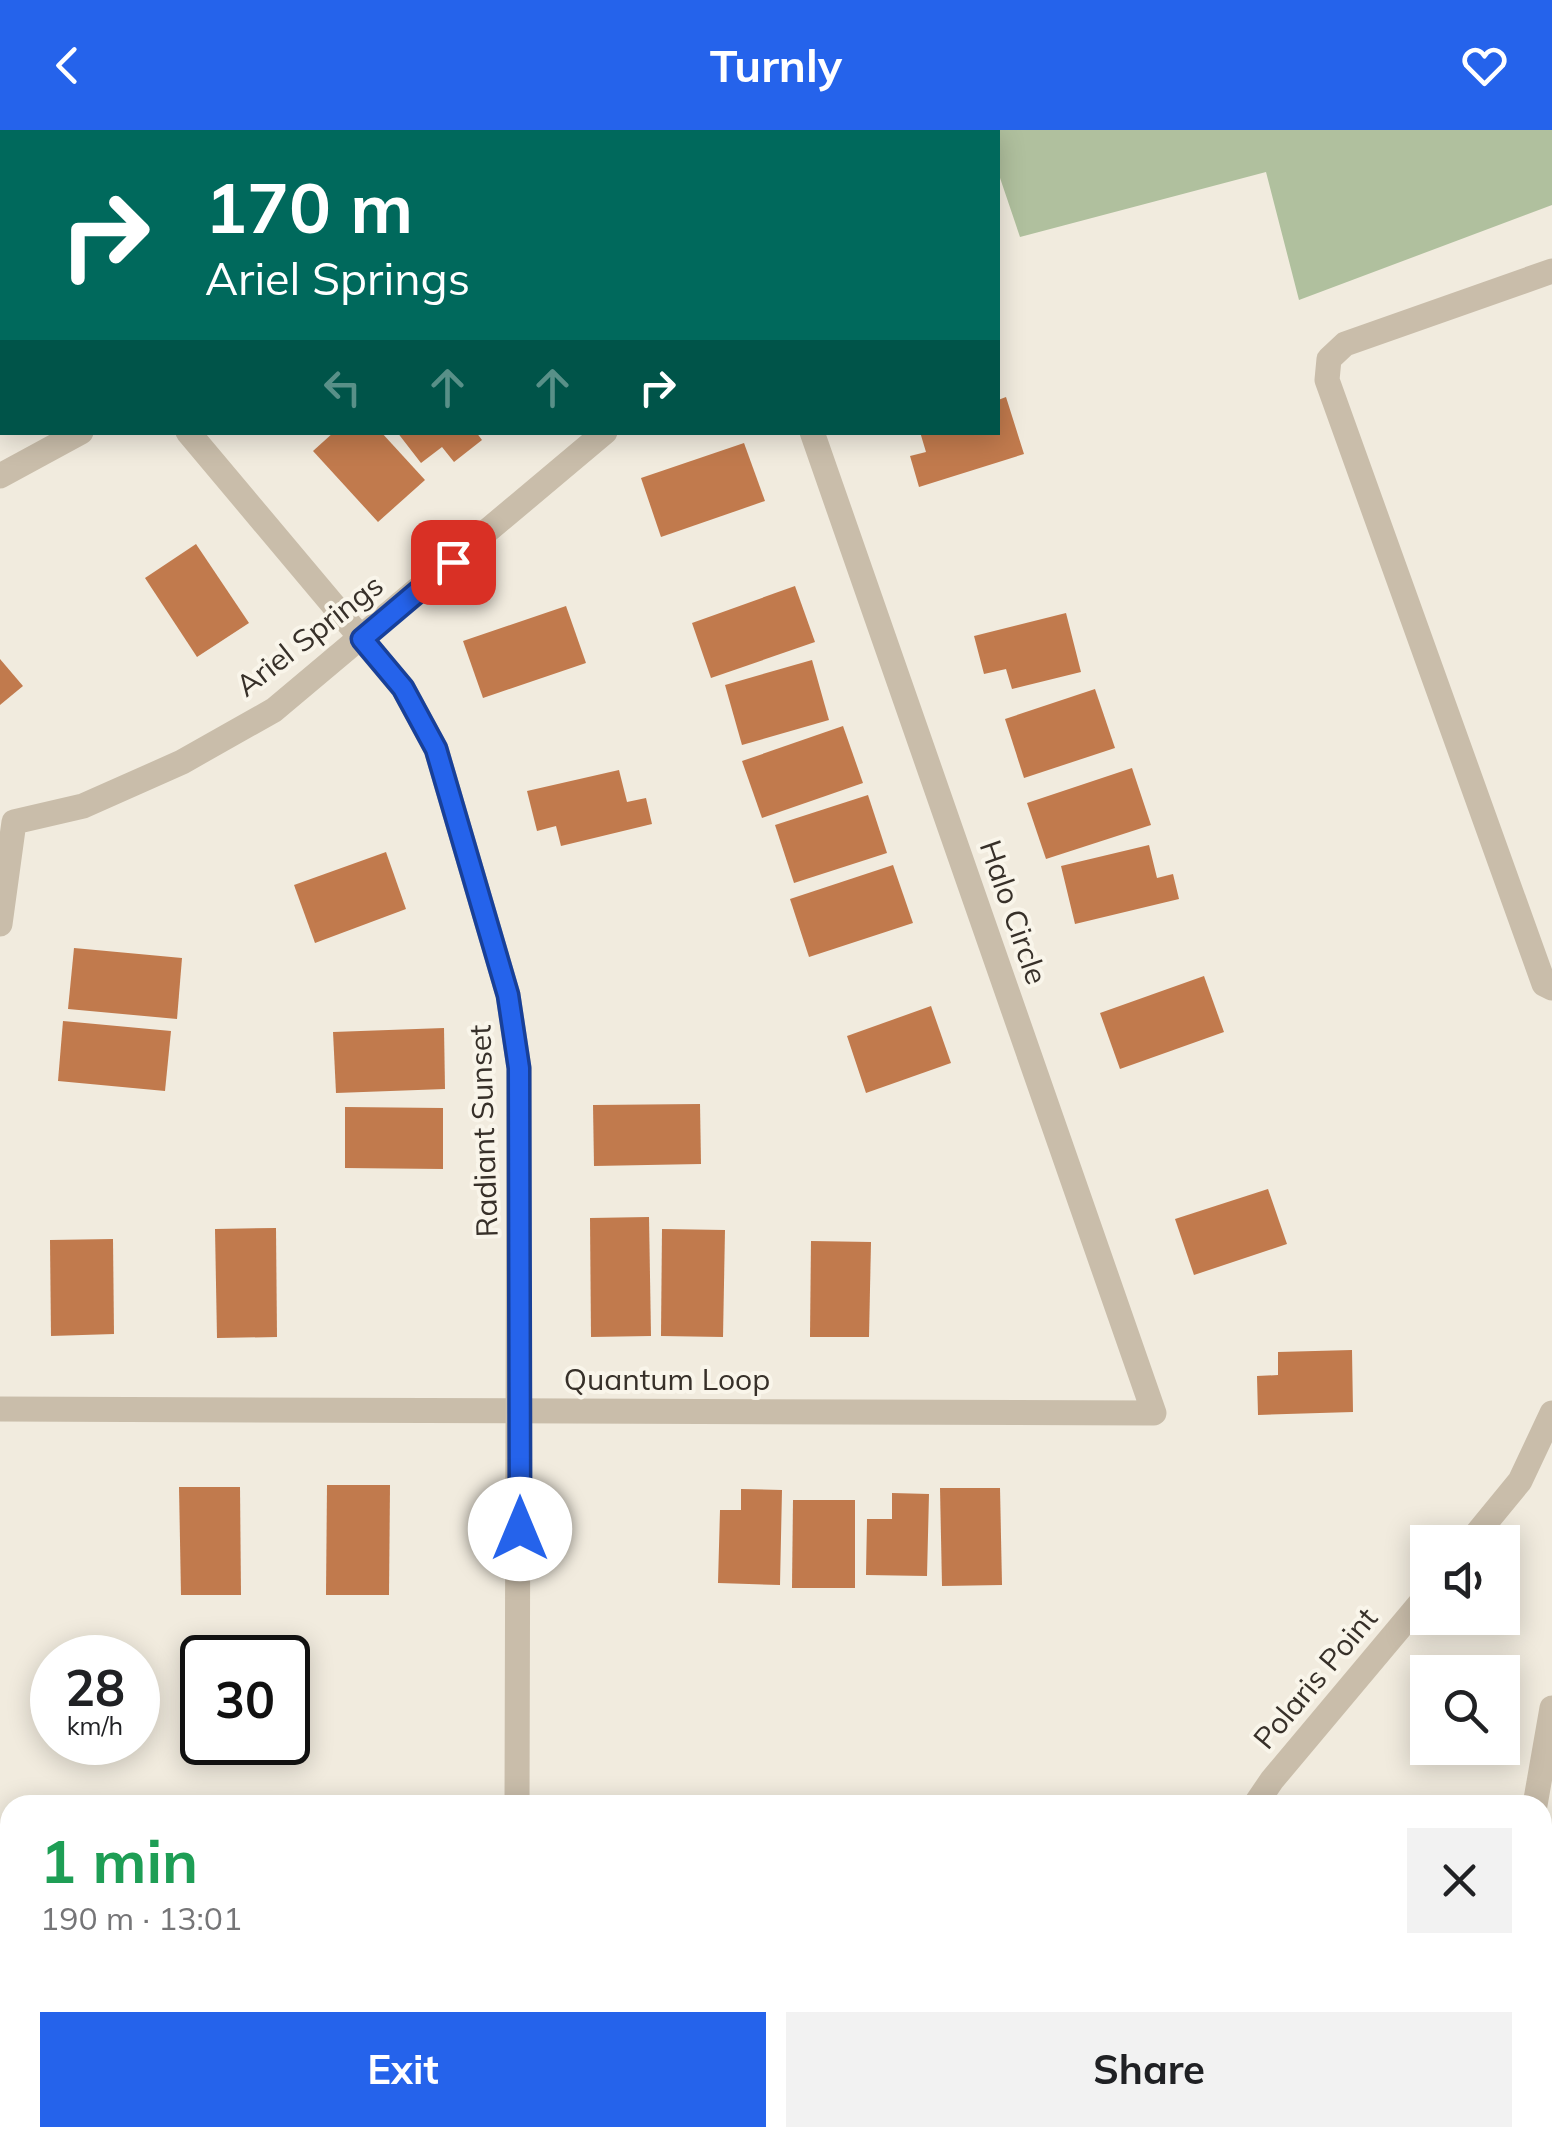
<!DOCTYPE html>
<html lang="en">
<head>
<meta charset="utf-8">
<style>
  body { margin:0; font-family:Mulish,sans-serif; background:#f2f2f2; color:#202124; height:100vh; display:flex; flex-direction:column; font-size:38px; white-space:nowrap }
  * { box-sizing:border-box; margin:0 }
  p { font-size:32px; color:#757577 }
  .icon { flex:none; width:55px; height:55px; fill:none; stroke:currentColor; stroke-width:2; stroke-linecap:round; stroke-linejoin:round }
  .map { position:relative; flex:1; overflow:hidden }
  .sheet { position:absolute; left:0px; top:1665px; width:1552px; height:352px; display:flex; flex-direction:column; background:#fff; border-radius:30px 30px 0 0; box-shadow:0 5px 25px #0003 }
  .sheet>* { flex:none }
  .banner { position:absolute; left:0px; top:0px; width:1000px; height:305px; box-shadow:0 5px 25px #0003; background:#00695c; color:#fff; overflow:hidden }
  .fabs { position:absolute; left:1410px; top:1395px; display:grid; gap:20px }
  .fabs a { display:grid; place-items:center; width:110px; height:110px; border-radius:0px; background:#fff; box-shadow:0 5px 25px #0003; font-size:50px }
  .speed { position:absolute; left:30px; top:1505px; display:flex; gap:20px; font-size:50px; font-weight:700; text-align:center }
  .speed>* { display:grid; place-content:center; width:130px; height:130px; border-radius:50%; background:#fff; box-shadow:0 5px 25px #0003; line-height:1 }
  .speed small { font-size:25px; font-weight:400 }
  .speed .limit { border:5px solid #111; border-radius:15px; background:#fff; color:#111 }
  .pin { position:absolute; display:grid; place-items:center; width:85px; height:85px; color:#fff; margin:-42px; border-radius:20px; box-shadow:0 5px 15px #0006 }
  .me { position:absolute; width:110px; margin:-55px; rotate:0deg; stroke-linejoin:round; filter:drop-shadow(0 0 8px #0008) }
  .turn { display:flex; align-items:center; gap:35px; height:210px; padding:0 40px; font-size:45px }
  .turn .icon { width:130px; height:130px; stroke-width:2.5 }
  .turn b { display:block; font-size:70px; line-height:85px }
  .lanes { display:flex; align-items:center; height:95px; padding:0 40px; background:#0003; justify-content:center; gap:50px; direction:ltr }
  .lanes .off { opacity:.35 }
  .round { display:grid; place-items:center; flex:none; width:105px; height:105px; border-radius:0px; background:#f2f2f2 }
  .summary { display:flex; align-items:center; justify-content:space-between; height:170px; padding:0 40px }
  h1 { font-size:60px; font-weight:700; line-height:75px; color:#1e9e55 }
  .primary-button { display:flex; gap:20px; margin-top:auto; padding:20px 40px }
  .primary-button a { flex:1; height:115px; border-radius:0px; background:#2563eb; color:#fff; font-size:40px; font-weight:700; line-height:115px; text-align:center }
  .primary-button a+a { background:#f2f2f2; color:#202124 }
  header { display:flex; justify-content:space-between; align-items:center; height:130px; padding:0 40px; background:#2563eb; color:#fff; font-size:45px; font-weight:700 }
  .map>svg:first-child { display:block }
  .green { fill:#b0c09e }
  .water { fill:#7ea4ad }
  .building { fill:#c17a4d }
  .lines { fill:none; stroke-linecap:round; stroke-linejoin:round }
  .minor { stroke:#c9bdaa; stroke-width:25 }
  .route-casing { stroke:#184099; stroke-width:25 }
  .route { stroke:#2563eb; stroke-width:18 }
  .labels { text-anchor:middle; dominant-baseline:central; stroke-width:8; stroke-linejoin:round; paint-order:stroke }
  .street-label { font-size:30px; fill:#373029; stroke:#f9f5ea }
</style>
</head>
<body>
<header><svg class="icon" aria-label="back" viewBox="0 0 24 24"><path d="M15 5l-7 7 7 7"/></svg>Turnly<svg class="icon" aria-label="heart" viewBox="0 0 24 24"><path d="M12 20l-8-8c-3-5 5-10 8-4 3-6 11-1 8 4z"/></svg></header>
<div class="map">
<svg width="1552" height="2017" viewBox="0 0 1552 2017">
  <rect width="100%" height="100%" fill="#f1ebde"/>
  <!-- green -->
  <path class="green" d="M983,0H1552V75L1299,170L1266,42L1020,107L998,42V2Z"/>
  <!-- water -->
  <path class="water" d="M0,0H90L2,2L0,129Z"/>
  <!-- building -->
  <g class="building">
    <path d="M1006,267L1024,324L919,357L910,326L926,322L920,302H998V270Z"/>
    <path d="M334,302H381L425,350L378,392L313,321Z"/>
    <path d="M397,302H476L482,310L454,332L442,317L421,333Z"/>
    <path d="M744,313L765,371L661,407L641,348Z"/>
    <path d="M196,414L249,493L197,527L145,448Z"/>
    <path d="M795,456L815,512L711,548L692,493Z"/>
    <path d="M566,476L586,533L483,568L463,511Z"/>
    <path d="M1066,483L1081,542L1012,559L1006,539L984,544L974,506Z"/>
    <path d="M0,529L23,556L0,575Z"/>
    <path d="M812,530L829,590L742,615L725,555Z"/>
    <path d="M1095,559L1115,618L1024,648L1005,589Z"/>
    <path d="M843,596L863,653L762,688L742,631Z"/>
    <path d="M1132,638L1151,695L1046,729L1027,673Z"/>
    <path d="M619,640L627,672L646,668L652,694L561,716L556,696L537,701L527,661Z"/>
    <path d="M868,665L887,723L794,753L775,695Z"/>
    <path d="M1149,715L1157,748L1173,744L1179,769L1075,794L1061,736Z"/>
    <path d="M386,722L406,779L315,813L294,755Z"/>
    <path d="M893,735L913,793L809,827L790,769Z"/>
    <path d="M74,818L182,828L177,889L68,879Z"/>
    <path d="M1204,846L1224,902L1120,939L1100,883Z"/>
    <path d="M931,876L951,933L866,963L847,906Z"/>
    <path d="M63,891L171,901L165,961L58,951Z"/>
    <path d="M444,898L445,959L336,963L333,902Z"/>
    <path d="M700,974L701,1034L594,1036L593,975Z"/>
    <path d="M345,977L443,978V1039L345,1038Z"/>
    <path d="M1268,1059L1287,1114L1194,1145L1175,1089Z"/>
    <path d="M649,1087L651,1206L591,1207L590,1088Z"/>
    <path d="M276,1098L277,1207L217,1208L215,1099Z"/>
    <path d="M662,1099L725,1100L723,1207L661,1206Z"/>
    <path d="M113,1109L114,1204L51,1206L50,1110Z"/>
    <path d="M811,1111L871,1112L869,1207H810Z"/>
    <path d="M1352,1220L1353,1282L1258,1285L1257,1246L1278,1245V1222Z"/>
    <path d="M327,1355H390L389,1465H326Z"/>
    <path d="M179,1357H240L241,1465H181Z"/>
    <path d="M940,1358H1000L1002,1455L942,1456Z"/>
    <path d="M741,1359L782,1360L780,1455L718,1453L720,1380H741Z"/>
    <path d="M892,1363L929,1364L927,1446L866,1445L867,1389H892Z"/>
    <path d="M793,1370H855V1458H792Z"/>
  </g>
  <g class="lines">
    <!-- minor -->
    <g class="minor">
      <path d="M1552,141L1345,214L1329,229L1327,250L1544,854L1552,858"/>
      <path d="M188,302L403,558L436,619L508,865L519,938L517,1675"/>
      <path d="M0,346L81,302"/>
      <path d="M0,794L14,692L83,676L182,632L274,580L605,302"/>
      <path d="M0,1279L1154,1283L812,302"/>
      <path d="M1470,1412L1520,1351L1552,1283"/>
      <path d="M1255,1675L1272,1650L1428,1464"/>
      <path d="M1535,1675L1552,1578"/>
      <path d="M0,1751H10"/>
      <path d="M1542,1898L1552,1910"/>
      <path d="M690,2017L691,2008"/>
      <path d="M1177,2017L1178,2008"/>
    </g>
  </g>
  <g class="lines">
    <defs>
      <path id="route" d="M453,432L362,509L403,558L436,619L508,865L519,938L520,1399"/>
    </defs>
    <!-- route casing -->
    <use href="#route" class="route-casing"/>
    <!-- route -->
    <use href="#route" class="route"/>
  </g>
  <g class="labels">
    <!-- street labels -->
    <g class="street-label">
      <text transform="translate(309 505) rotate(-38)">Ariel Springs</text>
      <text transform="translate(1014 782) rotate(71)">Halo Circle</text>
      <text transform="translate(483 1001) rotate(-92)">Radiant Sunset</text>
      <text x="667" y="1249">Quantum Loop</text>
      <text transform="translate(1315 1548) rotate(-50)">Polaris Point</text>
    </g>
  </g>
</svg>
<div class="fabs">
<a><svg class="icon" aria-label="sound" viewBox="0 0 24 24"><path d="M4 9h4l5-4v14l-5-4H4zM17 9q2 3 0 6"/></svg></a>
<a><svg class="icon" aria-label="search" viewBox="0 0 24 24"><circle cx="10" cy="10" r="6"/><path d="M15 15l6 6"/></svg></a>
</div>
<div class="speed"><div>28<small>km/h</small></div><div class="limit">30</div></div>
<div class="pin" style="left:453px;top:432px;background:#d93025"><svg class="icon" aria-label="arrive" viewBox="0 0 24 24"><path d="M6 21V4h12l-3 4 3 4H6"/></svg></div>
<svg class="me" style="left:520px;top:1399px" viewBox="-20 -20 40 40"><circle r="19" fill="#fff"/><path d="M0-13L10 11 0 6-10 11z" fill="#2563eb"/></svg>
<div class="banner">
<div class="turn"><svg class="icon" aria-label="right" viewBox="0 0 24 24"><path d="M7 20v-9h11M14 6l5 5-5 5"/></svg><div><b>170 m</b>Ariel Springs</div></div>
<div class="lanes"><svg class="icon off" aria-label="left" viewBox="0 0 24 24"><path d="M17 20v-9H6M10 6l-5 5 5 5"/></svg><svg class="icon off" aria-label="ahead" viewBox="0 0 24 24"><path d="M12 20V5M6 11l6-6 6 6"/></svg><svg class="icon off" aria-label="ahead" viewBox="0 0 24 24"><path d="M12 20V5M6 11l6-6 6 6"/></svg><svg class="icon" aria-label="right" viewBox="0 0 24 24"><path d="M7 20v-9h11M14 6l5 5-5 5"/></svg></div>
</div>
<section class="sheet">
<div class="summary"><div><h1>1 min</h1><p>190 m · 13:01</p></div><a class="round"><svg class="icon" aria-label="close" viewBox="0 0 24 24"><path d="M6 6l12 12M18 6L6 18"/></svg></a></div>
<div class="primary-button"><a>Exit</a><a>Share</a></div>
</section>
</div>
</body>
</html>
